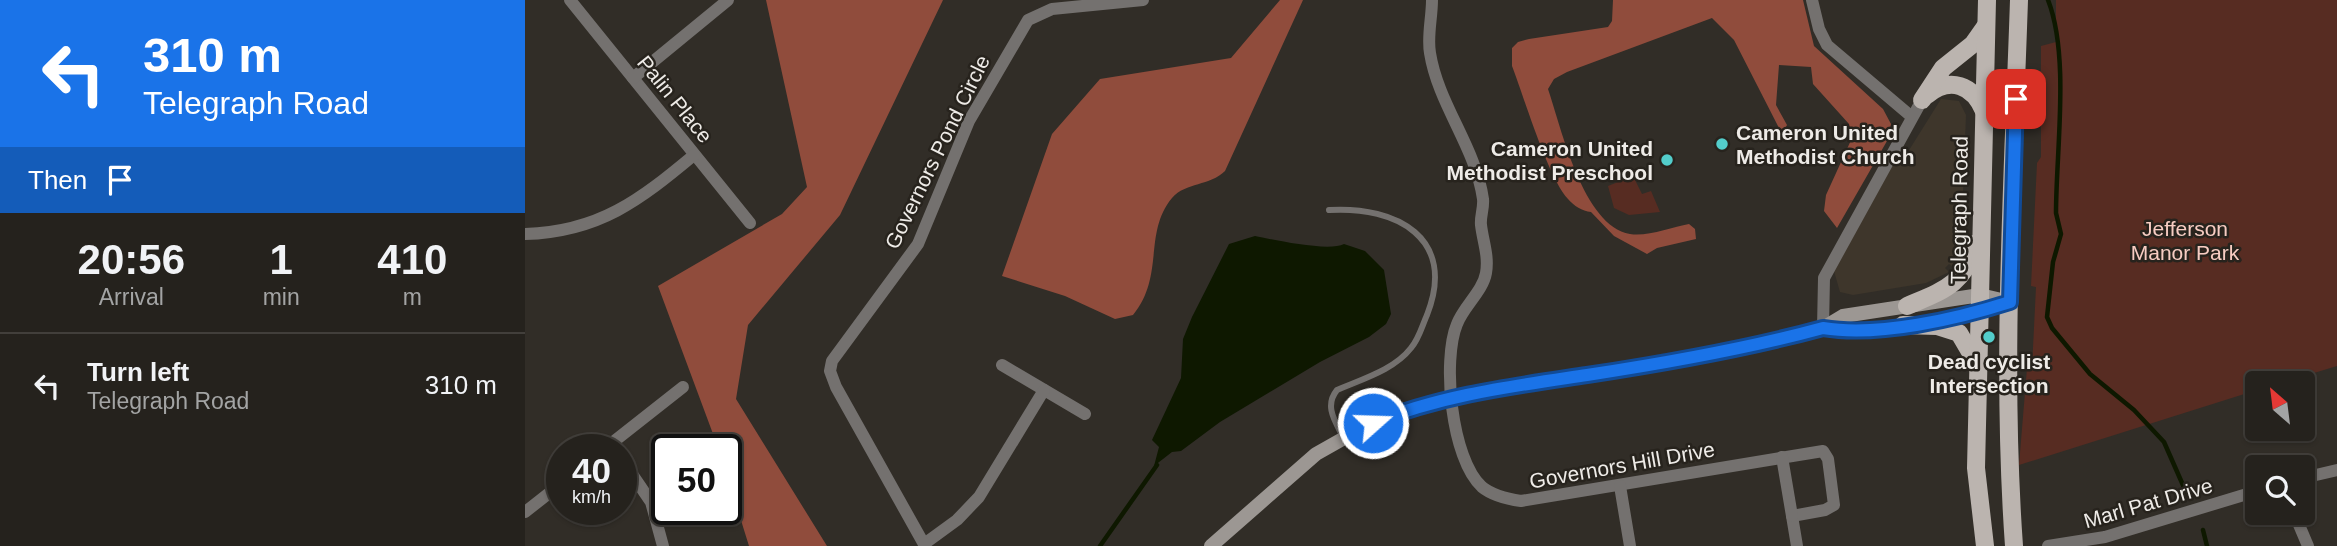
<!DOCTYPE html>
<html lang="en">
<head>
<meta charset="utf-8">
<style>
  body { margin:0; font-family:Helvetica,sans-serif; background:#2d2a26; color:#f1f3f6; height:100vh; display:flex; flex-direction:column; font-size:26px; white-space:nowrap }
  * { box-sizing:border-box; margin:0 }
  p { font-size:23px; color:#a3a4a4 }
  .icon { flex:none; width:38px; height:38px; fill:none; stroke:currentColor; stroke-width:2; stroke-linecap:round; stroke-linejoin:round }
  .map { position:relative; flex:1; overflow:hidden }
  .drawer { display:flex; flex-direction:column; background:#25221d; width:525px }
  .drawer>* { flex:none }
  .guide { background:#1a73e8; color:#fff; overflow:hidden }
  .needle { width:46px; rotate:332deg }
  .controls { position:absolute; left:1720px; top:371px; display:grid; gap:14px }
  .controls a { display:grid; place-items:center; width:70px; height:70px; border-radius:7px; background:#25221d; box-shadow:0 2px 5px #0004,0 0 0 2px #423f3b; font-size:35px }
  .speed { position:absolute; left:21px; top:434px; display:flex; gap:14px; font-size:35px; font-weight:700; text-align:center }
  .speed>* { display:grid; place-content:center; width:91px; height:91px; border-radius:50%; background:#25221d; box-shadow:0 2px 5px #0004,0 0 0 2px #423f3b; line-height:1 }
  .speed small { font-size:18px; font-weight:400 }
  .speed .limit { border:4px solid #111; border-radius:10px; background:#fff; color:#111 }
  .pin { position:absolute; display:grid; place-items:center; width:60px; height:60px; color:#fff; margin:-30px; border-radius:14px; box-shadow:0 4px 10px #0006 }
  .me { position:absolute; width:77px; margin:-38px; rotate:70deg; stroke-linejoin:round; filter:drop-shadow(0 0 5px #0008) }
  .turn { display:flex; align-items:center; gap:24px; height:147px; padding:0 28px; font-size:32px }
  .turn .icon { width:91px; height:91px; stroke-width:2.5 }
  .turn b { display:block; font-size:49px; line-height:60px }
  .then { display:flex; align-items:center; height:66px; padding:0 28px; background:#0003; gap:14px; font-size:26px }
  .eta { display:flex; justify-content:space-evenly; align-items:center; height:119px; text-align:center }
  .eta b { font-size:42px; font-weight:700; line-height:49px }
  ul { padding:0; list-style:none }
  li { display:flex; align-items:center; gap:21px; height:105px; padding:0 28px; border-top:2px solid #423f3b }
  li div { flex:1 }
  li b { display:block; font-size:26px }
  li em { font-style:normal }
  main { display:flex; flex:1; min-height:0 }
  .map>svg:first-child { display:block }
  .built { fill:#3e362b }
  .green { fill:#572c22 }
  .forest { fill:#904c3c }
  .water { fill:#0e1800 }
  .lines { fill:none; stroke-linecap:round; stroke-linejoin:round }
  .stream { stroke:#0e1800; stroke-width:4.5 }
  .service { stroke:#74716f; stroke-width:6 }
  .minor { stroke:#74716f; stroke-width:12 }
  .secondary { stroke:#9c9793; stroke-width:14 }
  .primary { stroke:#bbb4af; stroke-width:18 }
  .route-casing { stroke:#114b97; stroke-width:18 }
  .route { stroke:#1a73e8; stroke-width:12 }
  .poi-dot { fill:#53cdcb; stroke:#27231d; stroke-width:2.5 }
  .labels { text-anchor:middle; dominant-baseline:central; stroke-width:5; stroke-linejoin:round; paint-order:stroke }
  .street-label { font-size:21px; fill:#eeebe7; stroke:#27231d }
  .poi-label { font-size:21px; font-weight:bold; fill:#eeebe7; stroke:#27231d; text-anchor:start }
  .park-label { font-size:21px; fill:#f7ccc2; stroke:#27231d }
</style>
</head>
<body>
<main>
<section class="drawer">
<div class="guide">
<div class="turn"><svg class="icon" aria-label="left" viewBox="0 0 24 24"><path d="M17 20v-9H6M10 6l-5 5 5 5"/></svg><div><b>310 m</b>Telegraph Road</div></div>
<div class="then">Then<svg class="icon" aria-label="arrive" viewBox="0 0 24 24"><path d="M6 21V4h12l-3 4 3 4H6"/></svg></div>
</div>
<div class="eta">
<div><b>20:56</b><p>Arrival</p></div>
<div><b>1</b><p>min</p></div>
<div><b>410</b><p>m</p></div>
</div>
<ul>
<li><svg class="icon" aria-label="left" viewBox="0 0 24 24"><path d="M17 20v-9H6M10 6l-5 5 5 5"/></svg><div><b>Turn left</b><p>Telegraph Road</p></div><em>310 m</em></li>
</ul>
</section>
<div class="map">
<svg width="1812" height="546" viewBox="0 0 1812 546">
  <rect width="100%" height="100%" fill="#312d27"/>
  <!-- built -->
  <path class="built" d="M1416,99L1434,101L1441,115L1436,242L1428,267L1424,264L1420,268L1424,272L1401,283L1328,295L1315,292L1309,271L1375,152L1381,155Z"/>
  <!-- green -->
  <g class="green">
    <path d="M1531,0H1812V366L1756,383H1732V390L1494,465L1502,368H1507L1511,287L1506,286L1512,163L1516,157V46L1531,42Z"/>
    <path d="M1108,176L1117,194L1126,191L1135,212L1104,215L1089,208L1083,186Z"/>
  </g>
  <!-- forest -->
  <g class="forest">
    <path d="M241,0H418L315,215L223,325L211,399L302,546H224L201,472V450H194L133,286L257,214L282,187Z"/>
    <path d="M755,0H778L700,171C685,186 661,182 647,198C618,233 640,276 608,315L590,319L540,296L477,276L527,134L575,79L706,58Z"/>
    <path d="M1088,0H1278L1289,46L1358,109L1366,124L1362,141L1312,228L1299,211L1301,195L1327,138L1324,124L1288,84L1286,67L1254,65L1251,105L1262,125L1257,134L1209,40L1187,18L1042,72L1029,79L1023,89C1036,127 1058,226 1105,234C1122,237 1147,227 1164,224L1170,229L1171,239L1132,248L1122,254L1089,236L1066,212C1057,211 1049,206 1043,199C1023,178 999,97 987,66V48L993,42L1004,39L1083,27L1087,21Z"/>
  </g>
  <!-- water -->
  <path class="water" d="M730,236C749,240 804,252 819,244L840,251L859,270L866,314L861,324L844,337L795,362L695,422L656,451L647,452L629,466L634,447L627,440L656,378L658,339L667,317L704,244Z"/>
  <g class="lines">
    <!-- stream -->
    <g class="stream">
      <path d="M1523,0C1545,56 1531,151 1531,213L1536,234L1528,262L1522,317L1527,328L1565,374L1609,410L1639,442L1661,492"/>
      <path d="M1678,530L1682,546"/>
      <path d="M575,546L632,465"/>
    </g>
    <!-- service -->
    <path class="service" d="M804,210C872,206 932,238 902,315C897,326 894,339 886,348C869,370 837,379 812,390C799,406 810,421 818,437"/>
    <!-- minor -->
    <g class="minor">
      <path d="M45,0L225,223"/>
      <path d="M907,0C907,18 902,36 905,53C913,104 951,148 958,199C959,208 955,217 956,225C958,242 964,256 961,273C958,291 939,306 932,324C917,360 926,459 957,487C968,496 982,499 996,501L1298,451L1303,459L1309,505L1300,510L1267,516L1272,546"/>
      <path d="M1287,0L1294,29L1302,45L1387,117"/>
      <path d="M108,78L203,0"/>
      <path d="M0,234C74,232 115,200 169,155"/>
      <path d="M1298,328L1299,278L1397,100"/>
      <path d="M477,365L560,414"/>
      <path d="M78,450L158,387"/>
      <path d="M1257,457L1267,516"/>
      <path d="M96,458L126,502L138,546"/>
      <path d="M1778,478L1812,470"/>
      <path d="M1095,486L1105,546"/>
      <path d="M0,512L37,483"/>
      <path d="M1769,513L1783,546"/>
      <path d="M399,544L432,520L454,497L519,390"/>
      <path d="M400,546L311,387L305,371L307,361L393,244L444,121L503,20L527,9L618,0"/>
      <path d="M1523,546L1580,537L1732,491"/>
    </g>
    <!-- secondary -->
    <g class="secondary">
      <path d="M1298,328C1353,336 1430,320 1483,303"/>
      <path d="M686,546L791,454L837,428L892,407L988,386L1126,365L1257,339L1298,328L1318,316L1455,295L1485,302"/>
    </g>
    <!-- primary -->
    <g class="primary">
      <path d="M1402,95C1425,76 1448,85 1459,111"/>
      <path d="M1397,100L1418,68L1448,44L1460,27"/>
      <path d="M1382,306C1417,291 1440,285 1450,244"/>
      <path d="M1378,325L1412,326L1434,333L1451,362"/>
      <path d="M1460,546L1451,468L1462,0"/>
      <path d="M1489,546C1476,365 1488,181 1494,0"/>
    </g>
  </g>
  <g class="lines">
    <defs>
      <path id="route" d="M848,423C916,395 989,386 1062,375C1141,363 1221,349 1298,328C1354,337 1432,319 1485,302L1491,99"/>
    </defs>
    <!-- route casing -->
    <use href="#route" class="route-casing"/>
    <!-- route -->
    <use href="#route" class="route"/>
  </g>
  <!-- markers -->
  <g class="poi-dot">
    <circle cx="1197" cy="144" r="7"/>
    <circle cx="1142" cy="160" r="7"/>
    <circle cx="1464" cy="337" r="7"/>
  </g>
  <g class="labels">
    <!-- street labels -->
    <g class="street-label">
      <text transform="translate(150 99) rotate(51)">Palin Place</text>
      <text transform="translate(412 152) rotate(-64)">Governors Pond Circle</text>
      <text transform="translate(1434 210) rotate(-89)">Telegraph Road</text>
      <text transform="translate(1097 465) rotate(-10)">Governors Hill Drive</text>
      <text transform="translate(1623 503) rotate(-16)">Marl Pat Drive</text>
    </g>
    <!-- poi labels -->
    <g class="poi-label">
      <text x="1211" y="132">Cameron United<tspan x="1211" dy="24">Methodist Church</tspan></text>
      <text x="1128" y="148" text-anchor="end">Cameron United<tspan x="1128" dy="24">Methodist Preschool</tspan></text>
      <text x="1464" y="361" text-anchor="middle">Dead cyclist<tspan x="1464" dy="24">Intersection</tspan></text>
    </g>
    <!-- park labels -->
    <g class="park-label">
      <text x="1660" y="228">Jefferson<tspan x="1660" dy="24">Manor Park</tspan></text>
    </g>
  </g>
</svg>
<div class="controls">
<a><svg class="needle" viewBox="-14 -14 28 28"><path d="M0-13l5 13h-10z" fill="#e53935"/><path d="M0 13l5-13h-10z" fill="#a3a4a4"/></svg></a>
<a><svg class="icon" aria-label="search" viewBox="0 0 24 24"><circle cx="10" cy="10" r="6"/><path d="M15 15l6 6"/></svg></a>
</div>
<div class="speed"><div>40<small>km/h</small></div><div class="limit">50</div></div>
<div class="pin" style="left:1491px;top:99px;background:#d93025"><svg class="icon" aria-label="arrive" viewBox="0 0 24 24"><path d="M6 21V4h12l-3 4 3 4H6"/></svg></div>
<svg class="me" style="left:848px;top:423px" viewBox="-20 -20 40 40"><circle r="17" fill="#1a73e8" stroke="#fff" stroke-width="3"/><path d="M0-11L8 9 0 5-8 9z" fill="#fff"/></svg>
</div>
</main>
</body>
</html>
